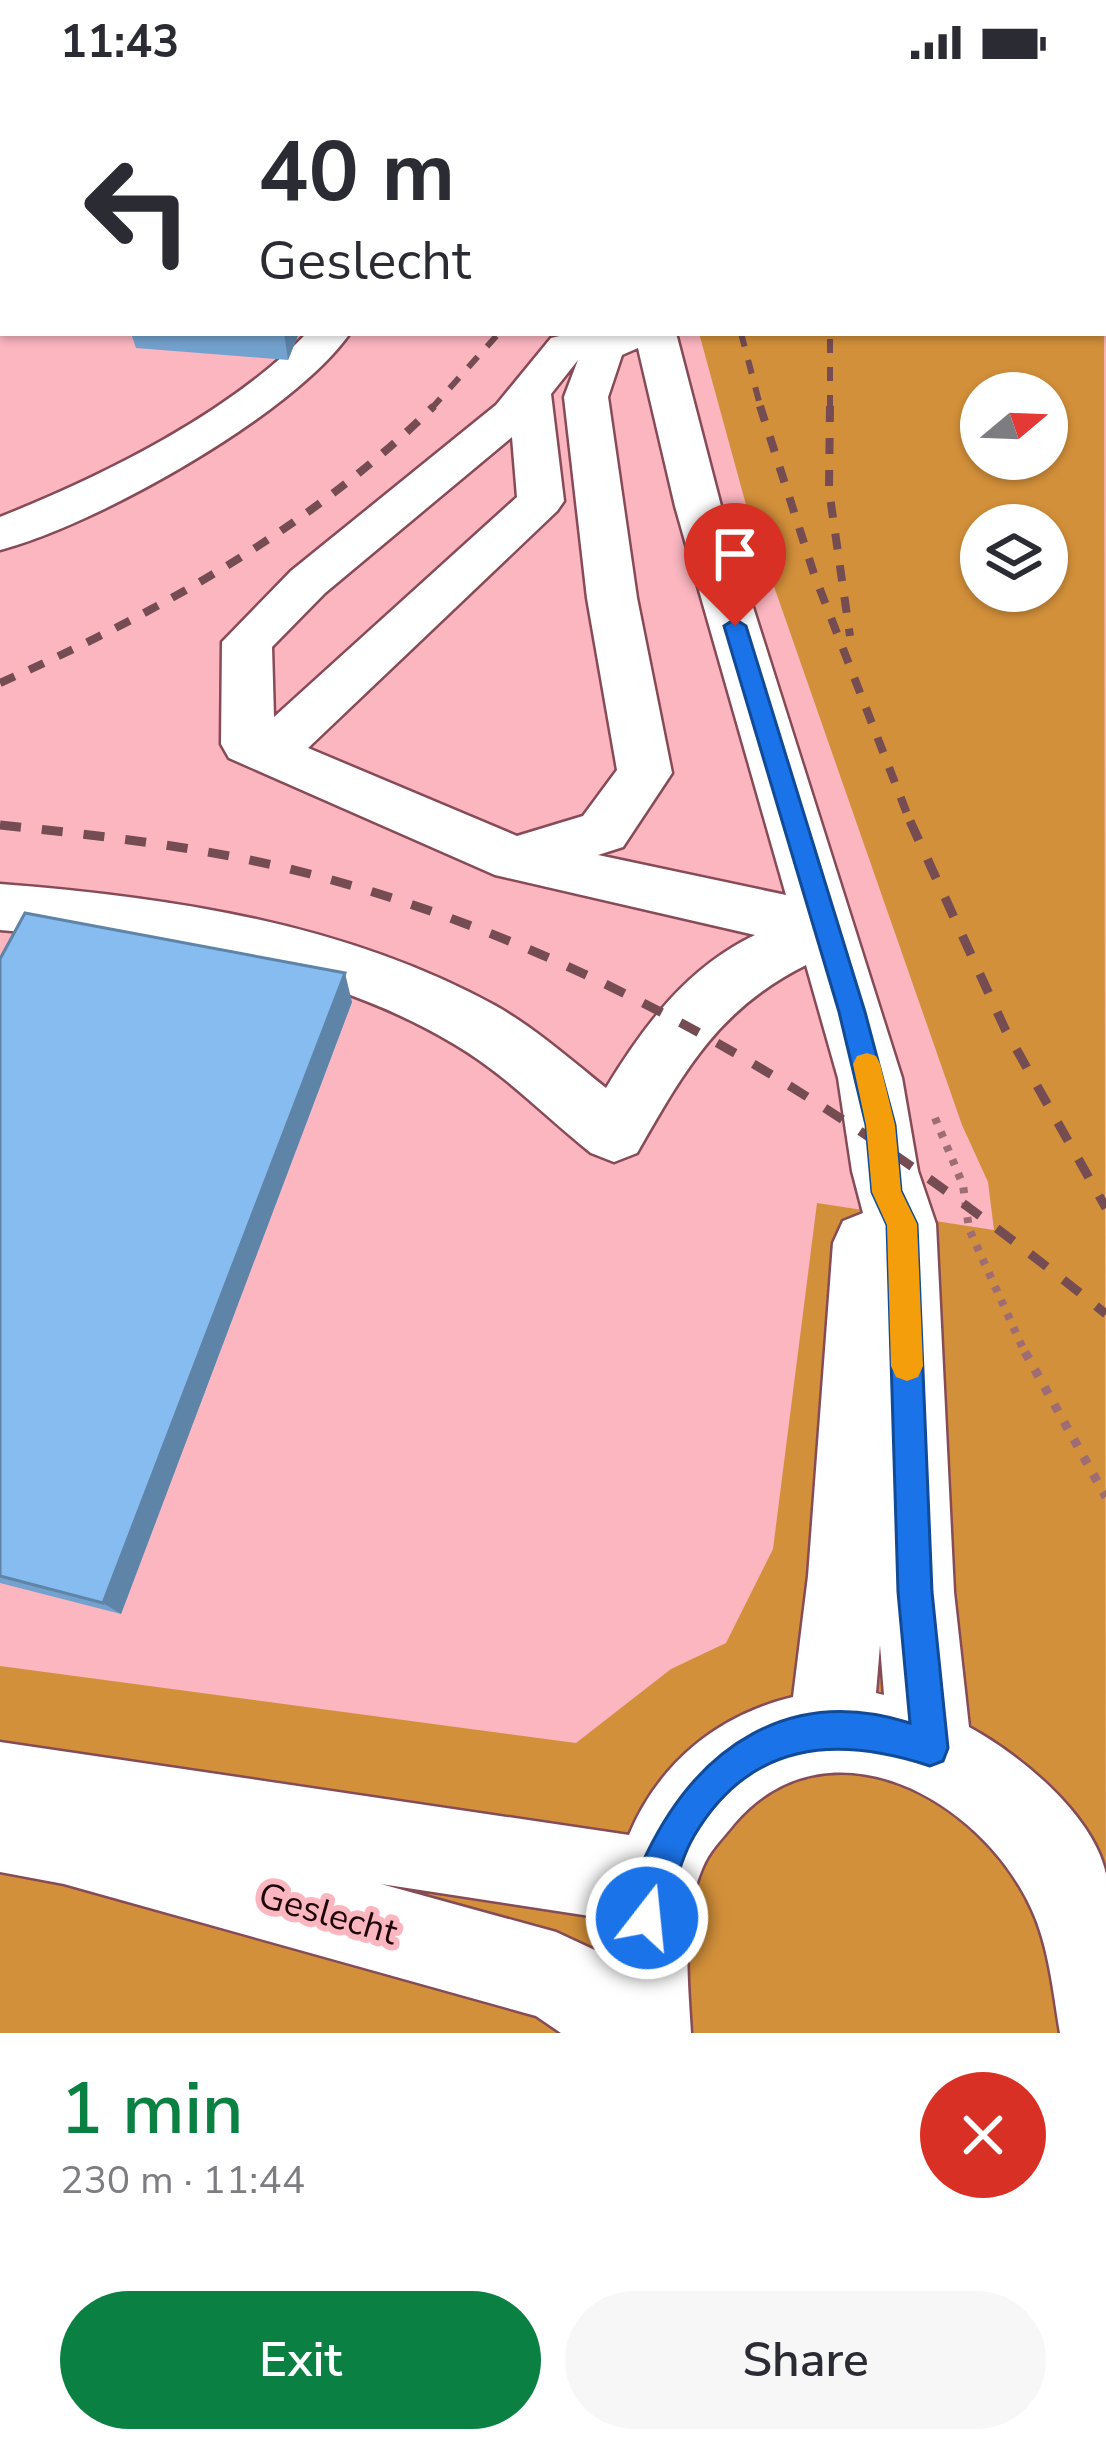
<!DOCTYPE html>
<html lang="en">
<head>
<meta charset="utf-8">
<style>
  body { margin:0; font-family:"Nunito Sans",sans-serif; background:#f7f7f7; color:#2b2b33; height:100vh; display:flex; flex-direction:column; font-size:45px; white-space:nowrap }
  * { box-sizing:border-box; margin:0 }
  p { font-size:39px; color:#7c7c81 }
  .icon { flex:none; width:66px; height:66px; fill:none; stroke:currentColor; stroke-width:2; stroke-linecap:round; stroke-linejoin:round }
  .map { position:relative; height:1949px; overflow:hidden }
  .side { display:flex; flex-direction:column; background:#fff; flex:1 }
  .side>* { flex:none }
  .guide { position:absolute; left:0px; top:0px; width:1107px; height:252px; box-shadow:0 3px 9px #0004; background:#fff; color:#2b2b33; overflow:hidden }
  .needle { width:78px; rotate:71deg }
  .controls { position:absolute; left:960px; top:288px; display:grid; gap:24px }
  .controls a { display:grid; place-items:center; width:108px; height:108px; border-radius:50%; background:#fff; box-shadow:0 3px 9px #0004; font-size:60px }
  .pin { position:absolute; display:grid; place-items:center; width:102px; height:102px; color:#fff; margin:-123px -51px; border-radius:50% 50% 50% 0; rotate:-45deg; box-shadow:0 0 12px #0007 }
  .pin .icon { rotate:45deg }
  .me { position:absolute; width:132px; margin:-66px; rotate:16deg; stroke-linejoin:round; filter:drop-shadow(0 0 9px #0008) }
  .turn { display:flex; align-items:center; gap:42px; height:252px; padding:0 60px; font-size:54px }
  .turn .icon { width:156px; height:156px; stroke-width:2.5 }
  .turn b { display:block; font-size:84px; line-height:102px }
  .round { display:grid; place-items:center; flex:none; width:126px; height:126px; border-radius:63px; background:#f7f7f7 }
  .headline { display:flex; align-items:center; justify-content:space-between; height:204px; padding:0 60px }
  h1 { font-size:72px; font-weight:600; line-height:90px; color:#0b8043 }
  .cta { display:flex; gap:24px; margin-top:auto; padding:24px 60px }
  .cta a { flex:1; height:138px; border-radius:72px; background:#0b8043; color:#fff; font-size:48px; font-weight:600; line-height:138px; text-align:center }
  .cta a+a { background:#f7f7f7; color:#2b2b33 }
  .status { display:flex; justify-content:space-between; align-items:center; height:84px; padding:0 60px; background:#fff; direction:ltr }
  .status svg { height:33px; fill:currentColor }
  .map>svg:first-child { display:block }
  .green { fill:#d3903a; fill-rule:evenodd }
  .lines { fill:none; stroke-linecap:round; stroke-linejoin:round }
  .minor-casing { stroke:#864b56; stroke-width:5 }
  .path-far2 { stroke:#9e6d74; stroke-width:4.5; stroke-dasharray:3 6; stroke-linecap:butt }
  .path-far1 { stroke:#9e6d74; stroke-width:8; stroke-dasharray:6 9; stroke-linecap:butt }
  .path { stroke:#9e6d74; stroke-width:9; stroke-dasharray:8 12; stroke-linecap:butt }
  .minor { fill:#fff; fill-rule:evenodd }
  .rail-far2 { stroke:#744c52; stroke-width:6; stroke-dasharray:14 14; stroke-linecap:butt }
  .rail-far1 { stroke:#744c52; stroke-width:8; stroke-dasharray:16 16; stroke-linecap:butt }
  .rail { stroke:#744c52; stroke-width:9; stroke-dasharray:21 21; stroke-linecap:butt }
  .wall { fill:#74a2ce }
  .shaded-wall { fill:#5e84a8 }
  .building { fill:#87bcf0; stroke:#5e84a8; stroke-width:3 }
  .route { fill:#1a73e8; stroke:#114b97; stroke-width:3 }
  .slow { fill:#f59e0b }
  .labels { text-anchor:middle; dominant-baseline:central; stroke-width:12; stroke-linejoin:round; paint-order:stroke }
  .near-street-label { font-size:36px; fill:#1d070b; stroke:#fbb6c0 }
</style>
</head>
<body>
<div class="status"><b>11:43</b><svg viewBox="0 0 49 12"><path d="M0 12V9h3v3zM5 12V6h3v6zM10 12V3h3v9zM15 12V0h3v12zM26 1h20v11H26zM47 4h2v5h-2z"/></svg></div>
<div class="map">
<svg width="1106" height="1949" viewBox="0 0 1106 1949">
  <rect width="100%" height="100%" fill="#fbb6c0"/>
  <!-- green -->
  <path class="green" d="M1104,184L1106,1949H0V1582L576,1659L671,1585L726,1559L773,1465L817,1119L994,1146L988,1098L962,1041L748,428L699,249H1104ZM981,309H1047V375H981ZM981,441H1047V507H981Z"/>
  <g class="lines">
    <defs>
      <g id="minor">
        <path d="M457,0H505L507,3H459Z"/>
        <path d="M935,0H970L972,3H937Z"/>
        <path d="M3,56V81L0,82V57Z"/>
        <path d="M1104,91H1106L1104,115Z"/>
        <rect x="1104" y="141" width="2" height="24"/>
        <path d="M307,249H350C293,331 96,441 0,466V433C103,392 229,330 307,249Z"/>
        <path d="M572,249H676L721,422L902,994L918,1087L936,1140L954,1508L969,1643C1020,1671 1093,1730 1106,1790C1106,1827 1106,1908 1106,1949H1060C1053,1908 1049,1862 1031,1824C980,1714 828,1630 734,1740C723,1754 709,1767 702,1785C681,1834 688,1897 691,1949H561L536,1932L64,1800L0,1788V1658L629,1751C659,1679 718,1631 793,1613L808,1492L833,1159L843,1137L863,1129L852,1087L838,994L806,881C718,925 684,987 637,1069L614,1078L591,1069C546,1033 504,989 454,960C318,879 154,859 0,846V800C169,813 345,839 496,922C535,944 571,976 606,1004C644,941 688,883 755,851L495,791L229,674L221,660L222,558L291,487L496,321L551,254ZM638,264L675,422L786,811L598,771L623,763L672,689L637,514L608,313L622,271ZM578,276L564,313L587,514L617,686L583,732L517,752L308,664L557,427L564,417L551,310ZM512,353L517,413L274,633L272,563L325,509ZM880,1561L884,1611L876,1609ZM381,1800L603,1834L599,1868L556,1848Z"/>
      </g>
    </defs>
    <!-- minor casing -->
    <use href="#minor" class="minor-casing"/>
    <!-- path-far2 -->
    <path class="path-far2" d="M532,0L543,3"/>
    <!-- path-far1 -->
    <path class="path-far1" d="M935,1034L963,1101L969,1145L1026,1271"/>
    <!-- path -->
    <path class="path" d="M1025,1268L1106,1413"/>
    <!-- minor -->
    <use href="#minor" class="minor"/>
    <!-- rail-far2 -->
    <g class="rail-far2">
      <path d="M741,249L761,325"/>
      <path d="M431,325L499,249"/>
      <path d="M830,325V249"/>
    </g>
    <!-- rail-far1 -->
    <g class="rail-far1">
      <path d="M760,322L814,490L911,740"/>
      <path d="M830,322L829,406L850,552"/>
      <path d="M0,599C159,528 309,445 434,322"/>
    </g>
    <!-- rail -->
    <g class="rail">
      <path d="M910,737L1005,945L1106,1124"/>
      <path d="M0,741C103,752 205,763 306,789C608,867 867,1036 1106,1230"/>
    </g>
  </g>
  <!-- wall -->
  <g class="wall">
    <path d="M131,249H299L288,276L136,264Z"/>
    <path d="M0,875L352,918L121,1530L0,1499Z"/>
  </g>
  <!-- shaded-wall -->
  <g class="shaded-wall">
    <path d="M284,249H299L288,276Z"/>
    <path d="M345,889L352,918L121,1530L103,1519Z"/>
  </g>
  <!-- building -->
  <path class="building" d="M25,829L345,889L103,1519L0,1492V875Z"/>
  <!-- route -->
  <path class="route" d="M735,535L746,542L865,928L895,1041L901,1107L917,1140L932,1508L948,1664L943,1677L930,1682C836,1651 750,1657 694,1752C676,1783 674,1816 660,1848L647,1854L633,1848C622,1822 635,1793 647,1769C699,1662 790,1601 910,1639L898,1508L887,1141L872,1108L866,1041L839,928L724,542Z"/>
  <!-- slow -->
  <path class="slow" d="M867,969L876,972L880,980L895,1041L901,1107L917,1140L923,1282L918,1293L907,1297L896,1293L891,1282L887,1141L872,1108L866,1041L853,980L857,972Z"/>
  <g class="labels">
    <!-- near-street labels -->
    <g class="near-street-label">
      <text transform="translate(328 1830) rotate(16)">Geslecht</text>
    </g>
  </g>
</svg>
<div class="controls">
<a><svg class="needle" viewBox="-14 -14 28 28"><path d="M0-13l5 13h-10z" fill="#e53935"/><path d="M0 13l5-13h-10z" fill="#7c7c81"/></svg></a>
<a><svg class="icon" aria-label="layers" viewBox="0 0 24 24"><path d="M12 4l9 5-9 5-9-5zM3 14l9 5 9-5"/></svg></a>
</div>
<div class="pin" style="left:735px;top:542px;background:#d93025"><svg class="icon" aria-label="arrive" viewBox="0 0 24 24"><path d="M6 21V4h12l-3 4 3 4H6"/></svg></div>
<svg class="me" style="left:647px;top:1834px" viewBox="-20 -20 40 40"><circle r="17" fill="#1a73e8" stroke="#fff" stroke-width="3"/><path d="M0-11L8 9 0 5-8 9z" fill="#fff"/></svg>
<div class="guide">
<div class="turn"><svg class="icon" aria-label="left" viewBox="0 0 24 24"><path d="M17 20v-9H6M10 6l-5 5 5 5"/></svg><div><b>40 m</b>Geslecht</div></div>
</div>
</div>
<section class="side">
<div class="headline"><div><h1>1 min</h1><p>230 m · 11:44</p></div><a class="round" style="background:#d93025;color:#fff"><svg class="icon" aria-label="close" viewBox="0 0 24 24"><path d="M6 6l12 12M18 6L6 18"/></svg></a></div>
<div class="cta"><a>Exit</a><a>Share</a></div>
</section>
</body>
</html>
